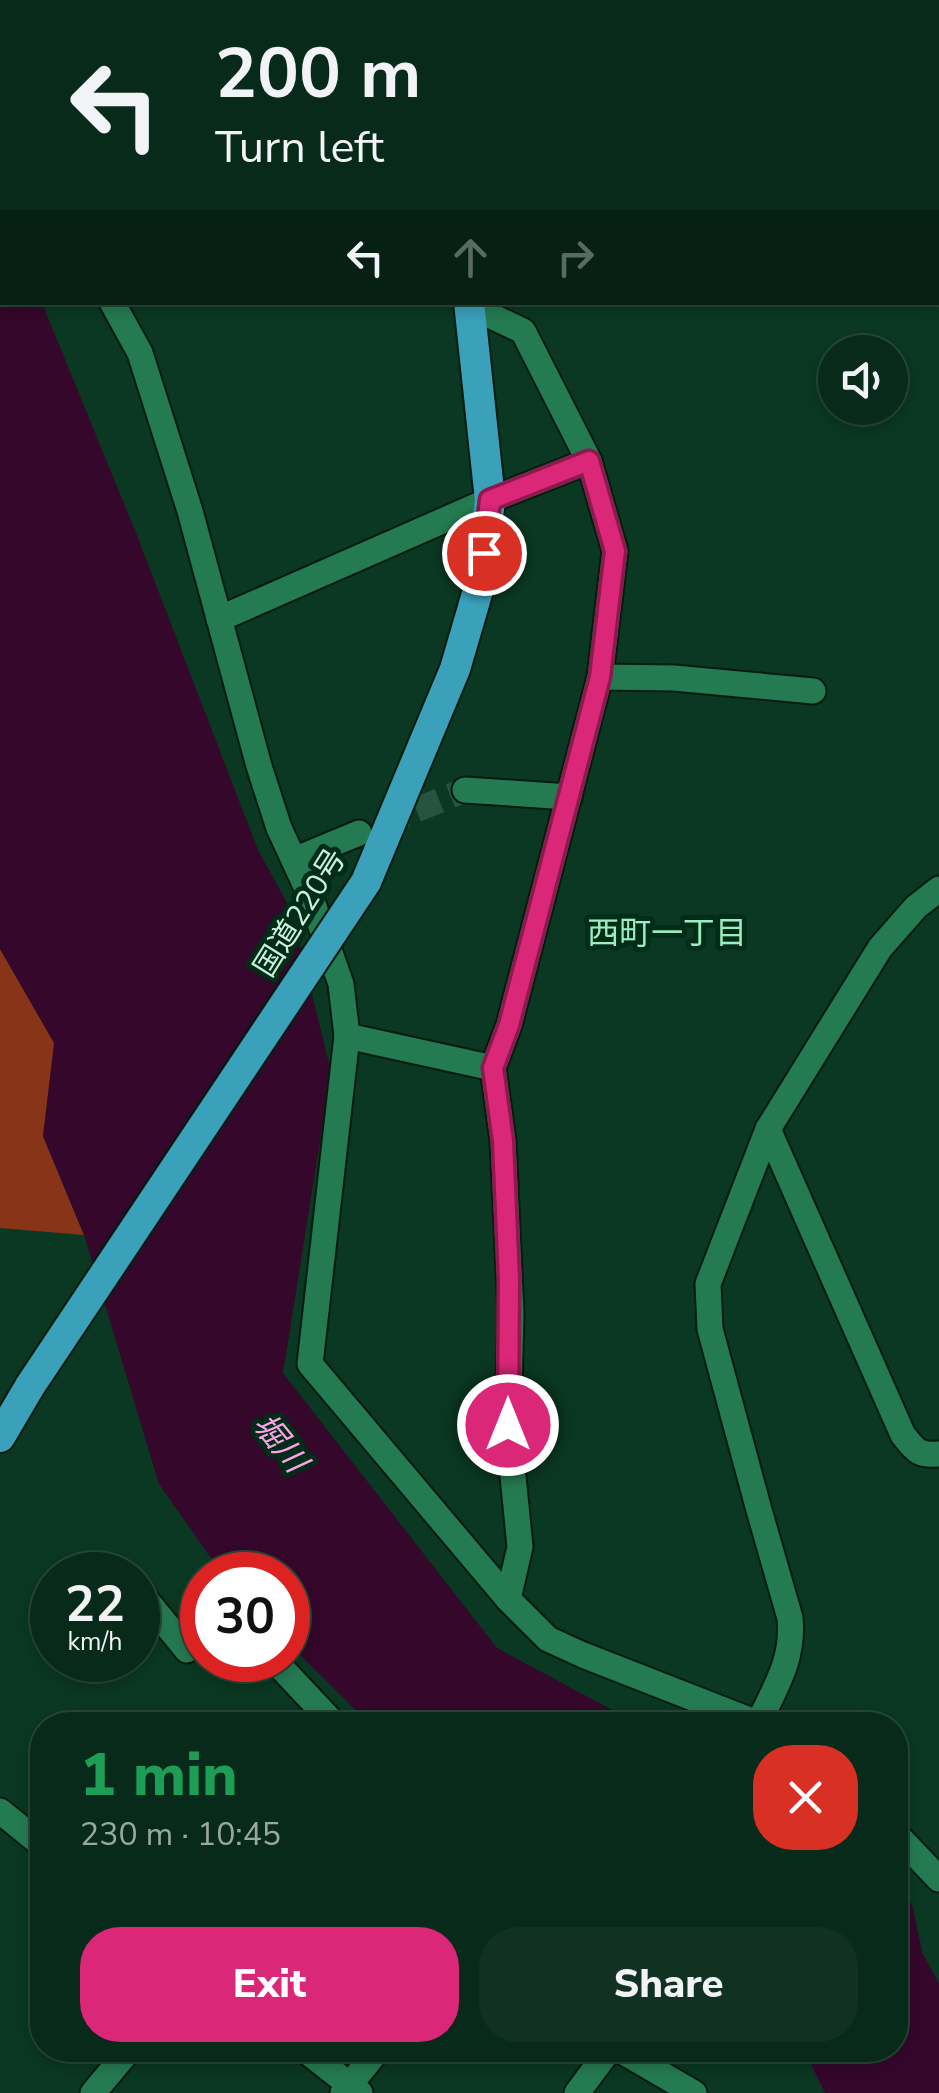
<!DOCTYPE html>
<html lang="en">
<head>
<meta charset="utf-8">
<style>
  body { margin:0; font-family:"Nunito Sans","Noto Sans JP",sans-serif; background:#113223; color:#f1f3f6; height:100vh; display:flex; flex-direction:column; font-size:38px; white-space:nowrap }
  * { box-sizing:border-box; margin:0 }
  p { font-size:32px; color:#98a7a2 }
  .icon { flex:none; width:55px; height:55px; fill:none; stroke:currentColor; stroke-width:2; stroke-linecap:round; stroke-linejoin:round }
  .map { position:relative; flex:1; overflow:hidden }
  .side { position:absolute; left:30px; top:1712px; width:878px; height:350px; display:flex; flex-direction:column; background:#082a1a; border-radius:40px; box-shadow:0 5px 15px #0003,0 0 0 2px #294639 }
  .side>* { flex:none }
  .banner { position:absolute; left:0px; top:0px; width:940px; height:305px; box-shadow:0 5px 15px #0003,0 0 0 2px #294639; background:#082a1a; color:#f1f3f6; overflow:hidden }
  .tools { position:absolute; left:818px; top:335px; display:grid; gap:20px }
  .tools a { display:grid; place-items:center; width:90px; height:90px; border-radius:50%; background:#082a1a; box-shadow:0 5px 15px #0003,0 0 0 2px #294639; font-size:50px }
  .speed { position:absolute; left:30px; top:1552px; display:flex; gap:20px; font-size:50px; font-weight:700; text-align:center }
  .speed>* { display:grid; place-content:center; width:130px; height:130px; border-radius:50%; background:#082a1a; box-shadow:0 5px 15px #0003,0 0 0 2px #294639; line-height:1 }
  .speed small { font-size:25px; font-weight:400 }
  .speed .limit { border:15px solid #d22; background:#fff; color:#111 }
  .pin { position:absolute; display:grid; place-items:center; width:85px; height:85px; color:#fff; margin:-42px; border:5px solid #fff; border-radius:50%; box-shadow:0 2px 10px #0007 }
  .me { position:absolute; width:110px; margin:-55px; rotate:0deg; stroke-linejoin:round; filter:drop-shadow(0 0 8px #0008) }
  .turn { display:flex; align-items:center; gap:35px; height:210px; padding:0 50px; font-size:45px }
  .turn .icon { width:130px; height:130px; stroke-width:2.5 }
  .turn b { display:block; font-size:70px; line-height:85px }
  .lanes { display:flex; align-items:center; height:95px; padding:0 50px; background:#0003; justify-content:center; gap:50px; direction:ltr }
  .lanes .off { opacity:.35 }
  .round { display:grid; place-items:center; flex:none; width:105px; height:105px; border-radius:40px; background:#113223 }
  .head { display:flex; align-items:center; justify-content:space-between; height:170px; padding:0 50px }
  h1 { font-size:60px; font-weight:800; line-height:75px; color:#1e9e55 }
  .action { display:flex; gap:20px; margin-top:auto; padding:20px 50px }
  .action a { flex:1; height:115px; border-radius:40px; background:#db2777; color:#fff; font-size:40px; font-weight:800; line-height:115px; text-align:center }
  .action a+a { background:#113223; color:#f1f3f6 }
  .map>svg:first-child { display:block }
  .green { fill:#883419 }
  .water { fill:#34072b }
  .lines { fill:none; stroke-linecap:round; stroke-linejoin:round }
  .street-tunnel { stroke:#27543d; stroke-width:25; stroke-dasharray:25 12; stroke-linecap:butt }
  .street-casing { stroke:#031c0f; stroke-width:29 }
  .secondary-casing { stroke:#031c0f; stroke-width:34 }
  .highway-casing { stroke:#031c0f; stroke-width:34 }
  .street { stroke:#257b51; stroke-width:25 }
  .secondary { stroke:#2c8671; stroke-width:30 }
  .highway { stroke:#3ba1bb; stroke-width:30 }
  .highway-bridge-casing { stroke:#031c0f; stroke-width:34; stroke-linecap:butt }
  .highway-bridge { stroke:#3ba1bb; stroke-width:30 }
  .route-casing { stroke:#8e194d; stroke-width:25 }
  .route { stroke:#db2777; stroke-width:18 }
  .labels { text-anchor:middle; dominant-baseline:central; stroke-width:10; stroke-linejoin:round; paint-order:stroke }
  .street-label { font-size:30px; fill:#caf1d9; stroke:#002d18 }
  .neighbourhood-label { font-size:32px; fill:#9ceebe; stroke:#002d18 }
  .water-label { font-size:32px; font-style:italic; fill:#ffa2e5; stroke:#002d18 }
</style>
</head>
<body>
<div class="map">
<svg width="939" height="2093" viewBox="0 0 939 2093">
  <rect width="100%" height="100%" fill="#0a3822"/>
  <!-- green -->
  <path class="green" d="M0,949L55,1043L43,1136L84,1235L0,1228Z"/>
  <!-- water -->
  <g class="water">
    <path d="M0,213L2,218V302L42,303L136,533L258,850L292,912L331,1072L283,1373L497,1648L640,1725H371L288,1643V1575H223L159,1484L84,1235L43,1136L54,1043L0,949Z"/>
    <path d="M895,1888L912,1904L922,1952L939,1984V2093H825L804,2050H895Z"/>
  </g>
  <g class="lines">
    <!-- street-tunnel -->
    <path class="street-tunnel" d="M382,824L465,790"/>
    <defs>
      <g id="street">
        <path d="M305,0L311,2"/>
        <path d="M114,2L120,0"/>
        <path d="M349,2L350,0"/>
        <path d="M0,97L2,102"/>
        <path d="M112,302L140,353L190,511L259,766L279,828L310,895L341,984L347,1036L310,1364L508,1599L548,1639L583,1655L762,1725"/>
        <path d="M470,306L523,331L589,461L615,551L600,677L509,1025L493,1068L503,1141L511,1314L508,1425L520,1547L508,1599"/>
        <path d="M219,619L490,500L589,461"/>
        <path d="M600,677L674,678L813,691"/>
        <path d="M465,790L569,797"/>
        <path d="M294,860L359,833"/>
        <path d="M347,1036L493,1068"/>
        <path d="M768,1129L903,1435C915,1450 918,1456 939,1454"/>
        <path d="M142,1595L187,1650L202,1639"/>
        <path d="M274,1660L335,1725"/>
        <path d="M759,1722C776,1686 794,1659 790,1618L759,1510L710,1329L708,1284L768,1129L880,948L916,907L939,889"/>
        <path d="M0,1811L42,1845"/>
        <path d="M895,1833L939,1879"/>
        <path d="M305,2050L360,2093"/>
        <path d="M620,2050L694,2093"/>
        <path d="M93,2093L129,2050"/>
        <path d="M343,2093L378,2050"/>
        <path d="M577,2093L609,2050"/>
      </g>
      <path id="secondary" d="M150,0L154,2"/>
      <g id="highway">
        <path d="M451,2L452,0"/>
        <path d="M366,882L455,669L481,580L490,500L469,302"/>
        <path d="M0,1437L30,1386"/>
      </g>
    </defs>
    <!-- street casing -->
    <use href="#street" class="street-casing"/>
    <!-- secondary casing -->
    <use href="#secondary" class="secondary-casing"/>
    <!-- highway casing -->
    <use href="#highway" class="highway-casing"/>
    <!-- street -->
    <use href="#street" class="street"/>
    <!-- secondary -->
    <use href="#secondary" class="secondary"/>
    <!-- highway -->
    <use href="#highway" class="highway"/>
    <defs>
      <path id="highway-bridge" d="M30,1386L366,882"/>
    </defs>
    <!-- highway-bridge casing -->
    <use href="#highway-bridge" class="highway-bridge-casing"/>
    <!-- highway-bridge -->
    <use href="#highway-bridge" class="highway-bridge"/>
  </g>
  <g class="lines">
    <defs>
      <path id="route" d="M484,553L490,500L589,461L615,551L600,677L509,1025L493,1068L503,1141L509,1280L508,1425"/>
    </defs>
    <!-- route casing -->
    <use href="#route" class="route-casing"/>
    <!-- route -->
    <use href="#route" class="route"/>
  </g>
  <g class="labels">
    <!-- street labels -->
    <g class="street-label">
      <text transform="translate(300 913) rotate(-58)">国道220号</text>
    </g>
    <!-- neighbourhood labels -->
    <g class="neighbourhood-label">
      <text x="667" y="933">西町一丁目</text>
    </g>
    <!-- water labels -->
    <g class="water-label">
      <text transform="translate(280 1443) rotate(51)">堀川</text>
    </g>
  </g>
</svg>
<div class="tools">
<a><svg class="icon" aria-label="sound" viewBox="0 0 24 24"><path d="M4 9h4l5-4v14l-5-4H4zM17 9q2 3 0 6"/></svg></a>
</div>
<div class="speed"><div>22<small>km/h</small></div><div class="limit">30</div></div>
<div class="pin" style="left:484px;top:553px;background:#d93025"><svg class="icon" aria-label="arrive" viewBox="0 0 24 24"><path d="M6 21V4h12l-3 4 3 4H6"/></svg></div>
<svg class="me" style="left:508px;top:1425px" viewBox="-20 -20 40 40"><circle r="17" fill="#db2777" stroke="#fff" stroke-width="3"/><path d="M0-11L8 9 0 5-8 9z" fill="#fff"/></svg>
<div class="banner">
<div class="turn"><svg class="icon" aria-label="left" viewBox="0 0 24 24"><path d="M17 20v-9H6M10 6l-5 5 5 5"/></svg><div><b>200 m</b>Turn left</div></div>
<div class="lanes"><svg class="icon" aria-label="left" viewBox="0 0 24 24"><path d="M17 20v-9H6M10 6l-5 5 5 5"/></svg><svg class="icon off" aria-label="ahead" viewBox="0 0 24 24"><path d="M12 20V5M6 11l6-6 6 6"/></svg><svg class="icon off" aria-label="right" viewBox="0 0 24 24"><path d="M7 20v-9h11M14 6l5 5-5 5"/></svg></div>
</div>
<section class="side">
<div class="head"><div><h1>1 min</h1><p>230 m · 10:45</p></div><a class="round" style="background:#d93025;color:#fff"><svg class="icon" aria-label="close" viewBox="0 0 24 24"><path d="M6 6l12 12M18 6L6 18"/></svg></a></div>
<div class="action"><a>Exit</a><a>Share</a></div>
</section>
</div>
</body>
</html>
